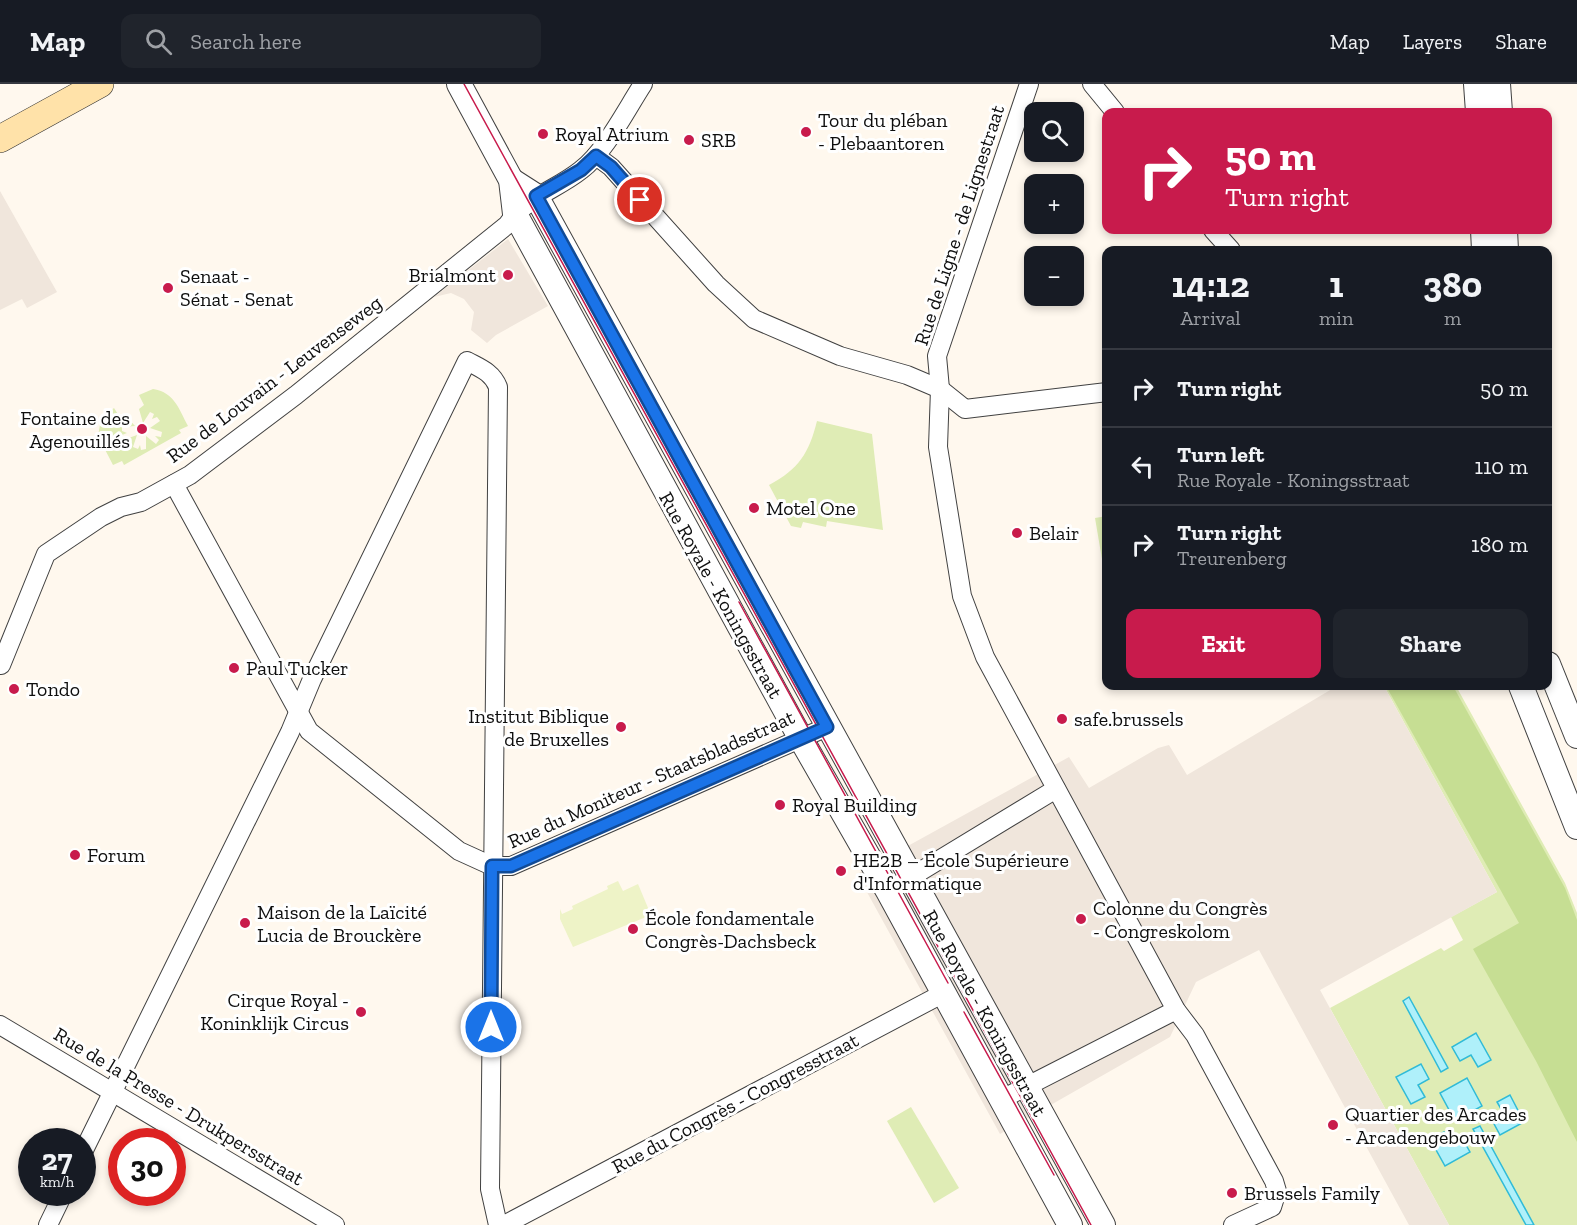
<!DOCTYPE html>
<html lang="en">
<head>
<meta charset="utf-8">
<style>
  body { margin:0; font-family:"Zilla Slab",serif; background:#20242c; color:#f1f3f6; height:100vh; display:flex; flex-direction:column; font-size:22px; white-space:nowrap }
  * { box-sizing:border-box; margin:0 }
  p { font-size:20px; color:#9ea1a6 }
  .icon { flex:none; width:33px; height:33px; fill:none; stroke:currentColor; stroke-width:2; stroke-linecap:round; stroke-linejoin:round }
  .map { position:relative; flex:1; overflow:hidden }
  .sheet { position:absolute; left:1102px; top:162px; width:450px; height:444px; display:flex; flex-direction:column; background:#171b24; border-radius:12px; box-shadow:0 3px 9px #0003 }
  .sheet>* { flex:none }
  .hud { position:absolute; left:1102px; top:24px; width:450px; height:126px; border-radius:12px; box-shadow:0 3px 9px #0003; background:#c81b4c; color:#fff; overflow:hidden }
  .buttons { position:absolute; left:1024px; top:18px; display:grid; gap:12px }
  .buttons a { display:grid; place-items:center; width:60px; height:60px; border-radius:12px; background:#171b24; box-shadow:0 3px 9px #0003; font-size:30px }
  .speed { position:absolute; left:18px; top:1044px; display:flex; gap:12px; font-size:30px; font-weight:700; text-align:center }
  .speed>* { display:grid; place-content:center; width:78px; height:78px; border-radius:50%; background:#171b24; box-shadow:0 3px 9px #0003; line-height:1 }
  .speed small { font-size:15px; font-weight:400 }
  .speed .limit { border:9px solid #d22; background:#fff; color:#111 }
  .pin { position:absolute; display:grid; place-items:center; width:51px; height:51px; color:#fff; margin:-26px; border:3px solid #fff; border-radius:50%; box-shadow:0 2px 6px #0007 }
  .me { position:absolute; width:66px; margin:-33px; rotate:0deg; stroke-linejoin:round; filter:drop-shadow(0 0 4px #0008) }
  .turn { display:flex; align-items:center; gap:21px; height:126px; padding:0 24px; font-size:27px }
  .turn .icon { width:78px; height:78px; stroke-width:2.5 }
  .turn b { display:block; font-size:42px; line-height:51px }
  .eta { display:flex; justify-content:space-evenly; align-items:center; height:102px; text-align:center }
  .eta b { font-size:36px; font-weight:800; line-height:42px }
  .primary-button { display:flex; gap:12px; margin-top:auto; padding:12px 24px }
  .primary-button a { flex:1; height:69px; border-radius:12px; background:#c81b4c; color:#fff; font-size:24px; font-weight:800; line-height:69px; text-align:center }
  .primary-button a+a { background:#20242c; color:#f1f3f6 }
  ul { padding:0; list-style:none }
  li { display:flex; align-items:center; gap:18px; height:78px; padding:0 24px; border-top:2px solid #363941 }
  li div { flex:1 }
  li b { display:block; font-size:22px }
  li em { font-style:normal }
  header { display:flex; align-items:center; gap:36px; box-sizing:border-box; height:84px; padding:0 30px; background:#171b24; border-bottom:2px solid #363941 }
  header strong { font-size:28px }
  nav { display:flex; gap:33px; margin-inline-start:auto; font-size:21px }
  .search { width:420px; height:54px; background:#20242c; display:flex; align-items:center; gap:15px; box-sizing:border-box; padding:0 21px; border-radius:12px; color:#9ea1a6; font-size:22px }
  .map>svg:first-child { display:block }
  .green { fill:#dfecb5 }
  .forest { fill:#c6de93 }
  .pitch { fill:#eef3c7 }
  .plaza { fill:#f0e6dc }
  .water { fill:#aff0fa; stroke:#30bbd7; stroke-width:1.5 }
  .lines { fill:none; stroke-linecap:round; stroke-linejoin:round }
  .minor-casing { stroke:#414141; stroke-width:20 }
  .tertiary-casing { stroke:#414141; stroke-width:26 }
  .secondary-casing { stroke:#303030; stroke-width:28 }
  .minor { stroke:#fff; stroke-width:18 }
  .tertiary { stroke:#fff; stroke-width:24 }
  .secondary { stroke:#ffe2a9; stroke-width:27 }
  .tram { stroke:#c81b4c; stroke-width:1.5 }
  .route-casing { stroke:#114b97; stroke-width:15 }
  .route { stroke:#1a73e8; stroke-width:10 }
  .poi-dot { fill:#c81b4c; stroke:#fff; stroke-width:2 }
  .labels { text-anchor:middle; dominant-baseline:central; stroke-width:6; stroke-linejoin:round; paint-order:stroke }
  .poi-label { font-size:20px; fill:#0e0e0e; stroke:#fff; text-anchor:start }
  .street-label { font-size:20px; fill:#0e0e0e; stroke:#fff }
</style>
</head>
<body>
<header>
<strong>Map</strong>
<div class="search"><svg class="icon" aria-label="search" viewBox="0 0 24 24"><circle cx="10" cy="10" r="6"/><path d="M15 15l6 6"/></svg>Search here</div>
<nav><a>Map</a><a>Layers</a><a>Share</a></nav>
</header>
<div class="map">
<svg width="1577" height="1141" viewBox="0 0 1577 1141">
  <rect width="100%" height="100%" fill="#fff8ee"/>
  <!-- green -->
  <g class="green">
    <path d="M153,305C174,308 179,325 188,342L179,346L181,349L124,381L122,377L113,381L98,352L101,335L114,324L121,335L126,332L135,342L122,343V347L127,349L122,351L123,356L137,351L133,363L138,365L140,361L141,366L146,365V352L156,360L159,356L155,352L161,353L162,348L150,344L160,337L157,333L152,335L154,330L150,328L143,339L139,325L144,321L139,311Z"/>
    <path d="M817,337L872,350L883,446L827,437L826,443L803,438L801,444L791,442L769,401C799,385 809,369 817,337Z"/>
    <path d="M1107,432V480L1103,481L1095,434Z"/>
    <path d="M1384,602H1456L1565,799L1577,829V1141H1449L1330,924L1441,864L1444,867L1463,856L1451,833L1497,808Z"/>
    <path d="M911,1023L959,1104L934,1119L887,1037Z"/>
  </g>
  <!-- forest -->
  <path class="forest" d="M1386,602H1453L1565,804L1577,836V1058L1536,977L1473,865L1519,839Z"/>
  <!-- pitch -->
  <path class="pitch" d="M618,797L623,807L638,800L651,831L573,863L560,835V825L562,830L573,825L572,822L608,805L607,802Z"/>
  <!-- plaza -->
  <g class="plaza">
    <path d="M0,107L57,208L27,224L22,215L0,226Z"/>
    <path d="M508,155L548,222L496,251L487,259L471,246L474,228L464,215L451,209L434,213Z"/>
    <path d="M1337,602H1384L1497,808L1320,906L1449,1141H1409L1259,866L1196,898L1170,953L1000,1050L857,790L1069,673L1089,704L1158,664L1169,661L1187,691Z"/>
  </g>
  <!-- water -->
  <g class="water">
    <path d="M1409,913L1448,984L1441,988L1403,917Z"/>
    <path d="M1476,949L1491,976L1478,983L1471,971L1460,977L1452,963Z"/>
    <path d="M1421,980L1429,995L1418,1001L1425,1013L1411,1020L1396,993Z"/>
    <path d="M1467,994L1482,1022L1455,1037L1440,1009Z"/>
    <path d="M1510,1011L1524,1038L1500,1051L1492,1036L1504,1030L1497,1018Z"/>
    <path d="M1480,1042L1534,1141H1526L1473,1045Z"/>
    <path d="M1444,1048L1451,1059L1462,1054L1470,1068L1445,1082L1430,1055Z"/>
  </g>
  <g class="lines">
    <defs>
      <g id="minor">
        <path d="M1029,0L937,272L940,305L938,363L962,512L985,573L1176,926L1195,951L1274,1097L1277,1107L1272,1123L1233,1141"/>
        <path d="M1092,0L1115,28"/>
        <path d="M596,72L611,83L716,200L754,235L840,272L907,291L940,305L965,325L1107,308"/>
        <path d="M1213,146L1231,166"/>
        <path d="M174,400L309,647L459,767L492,782H511L827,643"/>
        <path d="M1,581L46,470L101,433L121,423L141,418L190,391L296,311L507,141C526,113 556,106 581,86C605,68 626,26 643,0"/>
        <path d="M888,807L1056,705"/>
        <path d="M0,941L335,1141"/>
        <path d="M1002,1015L1176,926"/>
        <path d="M82,1070L290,648L312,595L467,277C480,284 492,288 498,303L490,1105L498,1141"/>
        <path d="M48,1141L64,1108"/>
        <path d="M504,1141L944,909"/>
      </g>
      <g id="tertiary">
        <path d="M459,0L511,96L515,130L801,655L888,807L1070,1141"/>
        <path d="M1476,0L1478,28"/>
        <path d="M1498,0L1500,28"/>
        <path d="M511,96L536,112L1103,1141"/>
        <path d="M1483,146L1484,166"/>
        <path d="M1505,146L1506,166"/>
        <path d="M1548,580L1577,652"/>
        <path d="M1521,602L1577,743"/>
      </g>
      <path id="secondary" d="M0,55L100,0"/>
    </defs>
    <!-- minor casing -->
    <use href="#minor" class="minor-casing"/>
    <!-- tertiary casing -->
    <use href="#tertiary" class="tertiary-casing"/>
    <!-- secondary casing -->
    <use href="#secondary" class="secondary-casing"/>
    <!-- minor -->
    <use href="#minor" class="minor"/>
    <!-- tertiary -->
    <use href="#tertiary" class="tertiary"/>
    <!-- secondary -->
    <use href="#secondary" class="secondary"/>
    <!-- tram -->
    <g class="tram">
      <path d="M464,0L1091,1141"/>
      <path d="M739,518L948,899"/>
      <path d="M964,928L1054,1091"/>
    </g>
  </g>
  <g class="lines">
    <defs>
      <path id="route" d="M491,943L492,782H511L827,643L536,112L581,86L596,72L611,83L640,116"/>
    </defs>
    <!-- route casing -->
    <use href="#route" class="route-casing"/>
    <!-- route -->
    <use href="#route" class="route"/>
  </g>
  <!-- markers -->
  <g class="poi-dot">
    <circle cx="806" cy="48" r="6"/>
    <circle cx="543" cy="50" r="6"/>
    <circle cx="689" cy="56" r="6"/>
    <circle cx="508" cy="191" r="6"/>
    <circle cx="168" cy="204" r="6"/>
    <circle cx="142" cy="345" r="6"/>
    <circle cx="754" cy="424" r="6"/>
    <circle cx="1017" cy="449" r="6"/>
    <circle cx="234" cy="584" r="6"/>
    <circle cx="14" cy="605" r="6"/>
    <circle cx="1062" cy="635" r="6"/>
    <circle cx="621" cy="643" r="6"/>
    <circle cx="780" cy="721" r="6"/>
    <circle cx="75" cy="771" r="6"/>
    <circle cx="841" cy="787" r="6"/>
    <circle cx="1081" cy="835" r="6"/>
    <circle cx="245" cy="839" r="6"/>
    <circle cx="633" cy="845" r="6"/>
    <circle cx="361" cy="928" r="6"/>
    <circle cx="1333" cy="1041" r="6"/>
    <circle cx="1232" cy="1109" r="6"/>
  </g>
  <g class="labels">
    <!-- poi labels -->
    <g class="poi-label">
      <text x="818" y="36">Tour du pléban<tspan x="818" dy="23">- Plebaantoren</tspan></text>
      <text x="555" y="50">Royal Atrium</text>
      <text x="701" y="56">SRB</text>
      <text x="496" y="191" text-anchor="end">Brialmont</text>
      <text x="180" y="192">Senaat -<tspan x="180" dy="23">Sénat - Senat</tspan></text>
      <text x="130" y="334" text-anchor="end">Fontaine des<tspan x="130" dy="23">Agenouillés</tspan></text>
      <text x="766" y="424">Motel One</text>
      <text x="1029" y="449">Belair</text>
      <text x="246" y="584">Paul Tucker</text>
      <text x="26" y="605">Tondo</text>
      <text x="609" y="632" text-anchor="end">Institut Biblique<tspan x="609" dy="23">de Bruxelles</tspan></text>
      <text x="1074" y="635">safe.brussels</text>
      <text x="792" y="721">Royal Building</text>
      <text x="87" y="771">Forum</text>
      <text x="853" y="776">HE2B – École Supérieure<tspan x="853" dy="23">d'Informatique</tspan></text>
      <text x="1093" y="824">Colonne du Congrès<tspan x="1093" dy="23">- Congreskolom</tspan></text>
      <text x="257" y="828">Maison de la Laïcité<tspan x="257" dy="23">Lucia de Brouckère</tspan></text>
      <text x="645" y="834">École fondamentale<tspan x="645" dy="23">Congrès-Dachsbeck</tspan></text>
      <text x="349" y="916" text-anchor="end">Cirque Royal -<tspan x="349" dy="23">Koninklijk Circus</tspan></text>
      <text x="1345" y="1030">Quartier des Arcades<tspan x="1345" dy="23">- Arcadengebouw</tspan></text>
      <text x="1244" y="1109">Brussels Family</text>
    </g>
    <!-- street labels -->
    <g class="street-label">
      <text transform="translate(959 141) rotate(-72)">Rue de Ligne - de Lignestraat</text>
      <text transform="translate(274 295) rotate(-37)">Rue de Louvain - Leuvenseweg</text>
      <text transform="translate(721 511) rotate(61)">Rue Royale - Koningsstraat</text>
      <text transform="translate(651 695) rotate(-24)">Rue du Moniteur - Staatsbladsstraat</text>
      <text transform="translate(985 929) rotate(61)">Rue Royale - Koningsstraat</text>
      <text transform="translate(735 1019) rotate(-28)">Rue du Congrès - Congresstraat</text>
      <text transform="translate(179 1022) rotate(31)">Rue de la Presse - Drukpersstraat</text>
    </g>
  </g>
</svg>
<div class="buttons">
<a><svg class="icon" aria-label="search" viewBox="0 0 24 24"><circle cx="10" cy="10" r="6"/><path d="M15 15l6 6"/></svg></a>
<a>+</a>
<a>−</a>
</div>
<div class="speed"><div>27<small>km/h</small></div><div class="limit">30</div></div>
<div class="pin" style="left:640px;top:116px;background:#d93025"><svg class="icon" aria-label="arrive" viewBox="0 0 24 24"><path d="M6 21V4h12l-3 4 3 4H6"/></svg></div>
<svg class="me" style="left:491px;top:943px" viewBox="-20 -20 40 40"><circle r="17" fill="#1a73e8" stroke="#fff" stroke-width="3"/><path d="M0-11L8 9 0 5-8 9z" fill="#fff"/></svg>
<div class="hud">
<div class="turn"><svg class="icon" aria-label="right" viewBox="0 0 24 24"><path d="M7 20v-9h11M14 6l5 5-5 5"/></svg><div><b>50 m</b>Turn right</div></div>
</div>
<section class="sheet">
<div class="eta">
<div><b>14:12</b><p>Arrival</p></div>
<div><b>1</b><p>min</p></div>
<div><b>380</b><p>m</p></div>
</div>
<ul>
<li><svg class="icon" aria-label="right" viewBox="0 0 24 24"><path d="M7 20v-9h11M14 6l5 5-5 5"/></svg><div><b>Turn right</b></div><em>50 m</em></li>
<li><svg class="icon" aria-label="left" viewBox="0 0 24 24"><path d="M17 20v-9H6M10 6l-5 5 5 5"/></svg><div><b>Turn left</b><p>Rue Royale - Koningsstraat</p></div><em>110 m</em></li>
<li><svg class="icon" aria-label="right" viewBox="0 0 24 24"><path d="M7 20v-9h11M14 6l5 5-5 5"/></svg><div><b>Turn right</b><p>Treurenberg</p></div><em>180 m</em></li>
</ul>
<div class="primary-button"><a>Exit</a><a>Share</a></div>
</section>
</div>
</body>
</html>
